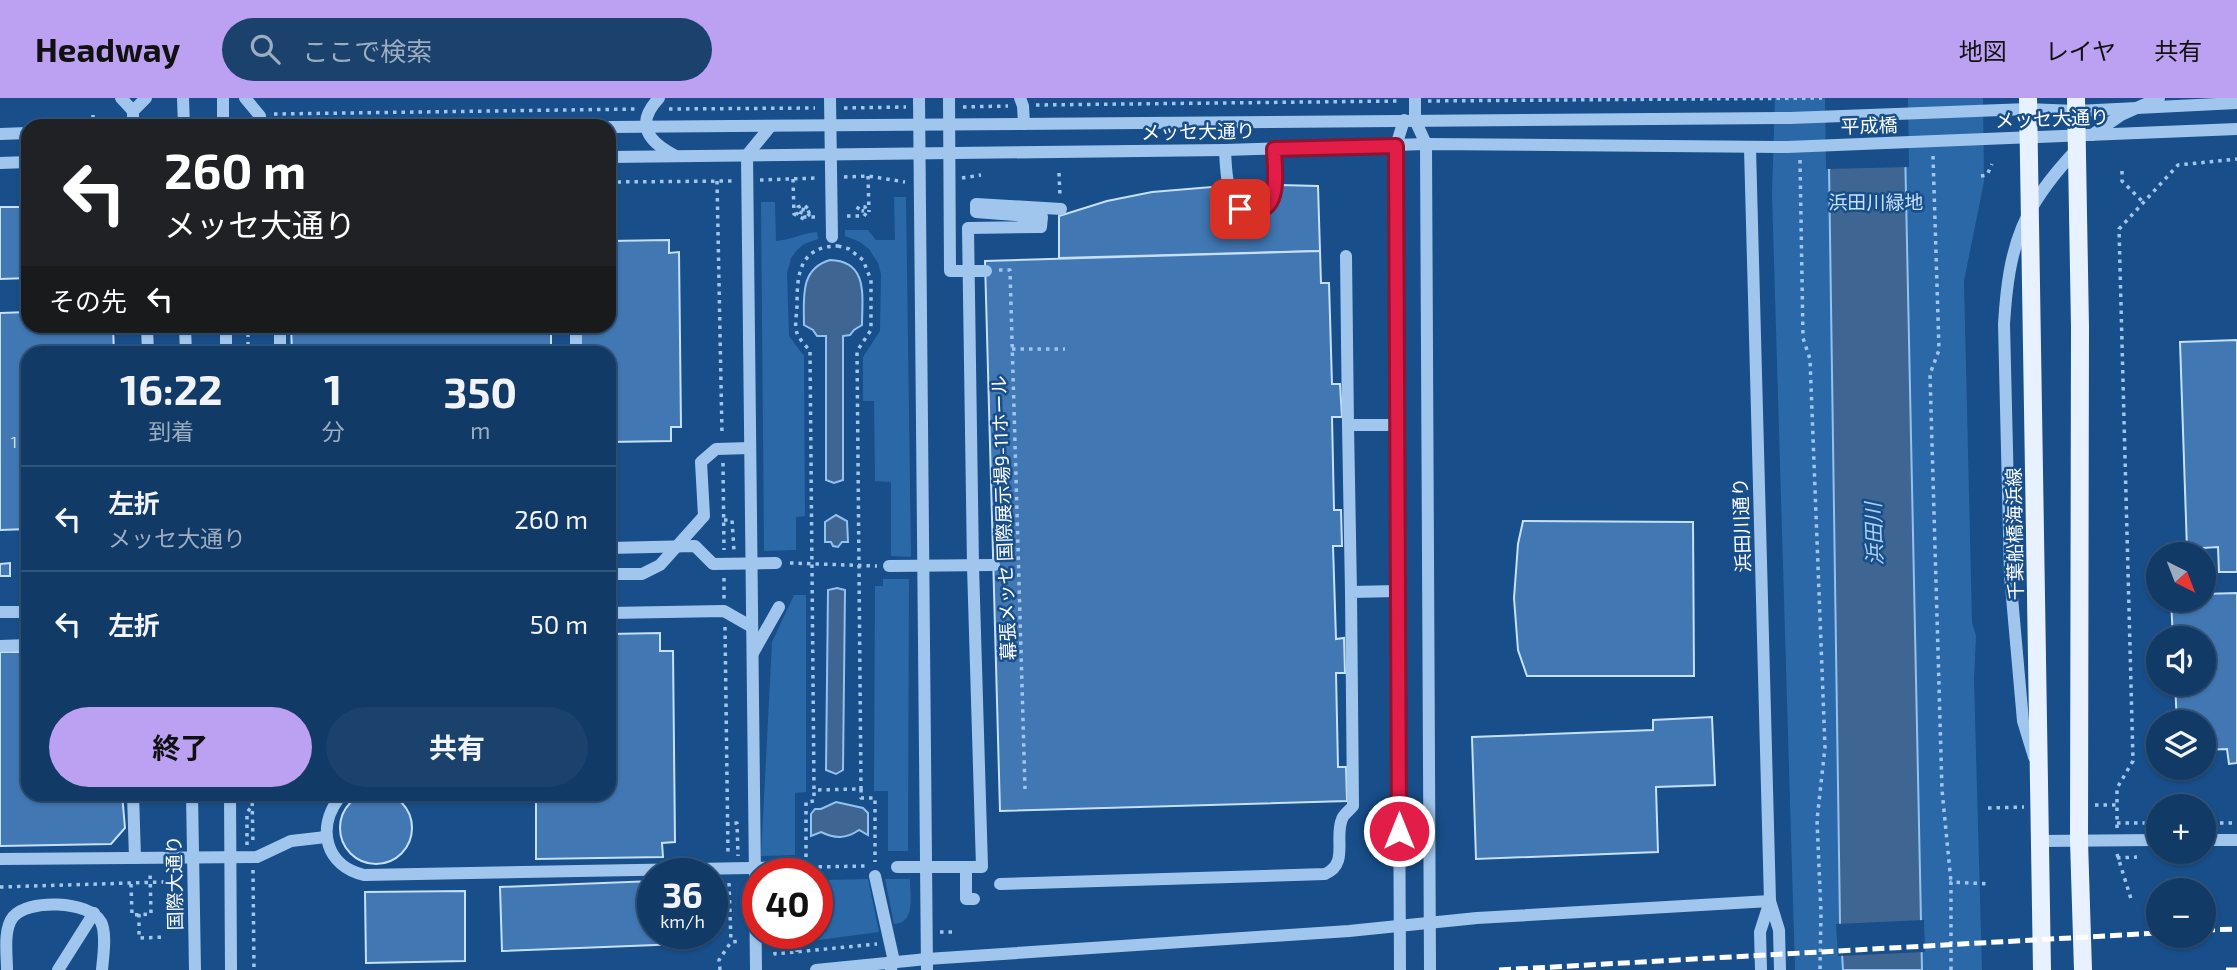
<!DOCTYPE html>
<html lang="ja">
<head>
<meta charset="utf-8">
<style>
  body { margin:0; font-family:"Exo 2","Noto Sans JP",sans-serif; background:#1b416d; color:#f1f3f6; height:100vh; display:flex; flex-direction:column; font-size:26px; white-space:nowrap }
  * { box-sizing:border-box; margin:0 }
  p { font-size:23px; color:#9cadc0 }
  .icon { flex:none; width:38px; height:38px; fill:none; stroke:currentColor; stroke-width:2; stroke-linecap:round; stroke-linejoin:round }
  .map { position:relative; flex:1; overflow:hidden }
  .drawer { position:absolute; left:21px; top:248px; width:595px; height:455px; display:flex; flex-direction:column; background:#123a67; border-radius:21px; box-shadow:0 2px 5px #0004,0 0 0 2px #31547b }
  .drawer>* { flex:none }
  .hud { position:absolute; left:21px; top:21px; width:595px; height:214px; border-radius:21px; box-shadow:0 2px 5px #0004,0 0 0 2px #31547b; background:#202124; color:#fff; overflow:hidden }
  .needle { width:46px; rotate:138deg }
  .controls { position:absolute; left:2146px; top:444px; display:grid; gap:14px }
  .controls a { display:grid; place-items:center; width:70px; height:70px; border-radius:50%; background:#123a67; box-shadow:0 2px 5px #0004,0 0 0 2px #31547b; font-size:35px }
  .speed { position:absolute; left:637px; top:760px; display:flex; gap:14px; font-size:35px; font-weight:700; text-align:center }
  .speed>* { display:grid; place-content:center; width:91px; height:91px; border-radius:50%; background:#123a67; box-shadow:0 2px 5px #0004,0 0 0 2px #31547b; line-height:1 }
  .speed small { font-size:18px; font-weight:400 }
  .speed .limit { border:10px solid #d22; background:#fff; color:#111 }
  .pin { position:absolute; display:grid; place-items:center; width:60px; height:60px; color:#fff; margin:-30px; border-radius:14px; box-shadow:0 4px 10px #0006 }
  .me { position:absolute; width:77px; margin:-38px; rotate:0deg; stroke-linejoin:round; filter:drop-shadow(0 0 5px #0008) }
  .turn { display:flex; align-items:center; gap:24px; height:147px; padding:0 28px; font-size:32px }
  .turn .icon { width:91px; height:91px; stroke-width:2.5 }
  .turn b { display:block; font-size:49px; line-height:60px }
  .then { display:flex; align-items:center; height:66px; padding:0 28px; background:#0003; gap:14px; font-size:26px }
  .eta { display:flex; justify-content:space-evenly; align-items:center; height:119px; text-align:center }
  .eta b { font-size:42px; font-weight:700; line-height:49px }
  .action { display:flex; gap:14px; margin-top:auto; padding:14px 28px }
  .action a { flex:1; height:80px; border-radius:42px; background:#bca0f2; color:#111; font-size:28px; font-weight:700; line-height:80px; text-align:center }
  .action a+a { background:#1b416d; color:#f1f3f6 }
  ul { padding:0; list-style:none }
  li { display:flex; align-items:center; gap:21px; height:105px; padding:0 28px; border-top:2px solid #31547b }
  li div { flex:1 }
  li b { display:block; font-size:26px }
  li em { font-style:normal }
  header { display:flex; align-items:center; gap:42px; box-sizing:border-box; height:98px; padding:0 35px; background:#bca0f2; color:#111 }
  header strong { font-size:33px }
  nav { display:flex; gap:38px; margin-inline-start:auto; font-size:24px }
  .search { width:490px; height:63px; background:#1b416d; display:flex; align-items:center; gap:18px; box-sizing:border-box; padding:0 24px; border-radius:38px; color:#9cadc0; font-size:26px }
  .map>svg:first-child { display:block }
  .green { fill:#2b68a8 }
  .water { fill:#3f6692; stroke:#93c2f0; stroke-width:2 }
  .pier { fill:#184e89 }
  .building { fill:#4177b2; stroke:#c6e0fa; stroke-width:2 }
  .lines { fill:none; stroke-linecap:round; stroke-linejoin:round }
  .path { stroke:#a1c6ee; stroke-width:3.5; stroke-dasharray:3.5 5; stroke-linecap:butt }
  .minor { stroke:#a1c6ee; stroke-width:12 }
  .major { stroke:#e7f1ff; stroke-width:18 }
  .rail { stroke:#fff; stroke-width:5; stroke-dasharray:12 5; stroke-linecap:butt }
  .route-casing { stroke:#92132f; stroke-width:18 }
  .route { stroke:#e11d48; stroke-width:12 }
  .labels { text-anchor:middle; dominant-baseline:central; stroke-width:5; stroke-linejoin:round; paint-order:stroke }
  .number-label { font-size:16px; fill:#d0ddec }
  .street-label { font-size:19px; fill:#fff; stroke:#184e89 }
  .park-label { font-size:19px; fill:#c6e0fa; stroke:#184e89 }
  .water-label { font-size:21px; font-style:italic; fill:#acd0f5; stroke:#184e89 }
</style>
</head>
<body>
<header>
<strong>Headway</strong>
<div class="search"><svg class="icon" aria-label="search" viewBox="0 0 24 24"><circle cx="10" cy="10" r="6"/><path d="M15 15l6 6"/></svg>ここで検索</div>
<nav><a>地図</a><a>レイヤ</a><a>共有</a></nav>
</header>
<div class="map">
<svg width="2237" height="872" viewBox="0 0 2237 872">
  <rect width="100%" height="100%" fill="#184e89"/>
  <!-- green -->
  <g class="green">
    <path d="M1775,0H1983L1984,84L1964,183L1972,524L1976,538L1974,581L1982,872H1795L1772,96Z"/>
    <path d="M894,99H906L911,459L891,458V384L875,383L874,303H863V259L880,233L881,176L878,165L869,151L860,144L845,138V132H868L876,142H895Z"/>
    <path d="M761,104H775L776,143C791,142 802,135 817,134L818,141L804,146L797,152L791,160L787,175L789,238L804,258L805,418L796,419V452L764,453Z"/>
    <path d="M883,481H909L908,753H888V693H874L875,488H883Z"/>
    <path d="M794,497H806V694L795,695V757L761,758L772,544Z"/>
    <path d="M868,781L879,834L804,844V835H817V815L827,814L825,782Z"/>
    <path d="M885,781H910C910,798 916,825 894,826Z"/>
  </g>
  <!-- water -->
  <g class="water">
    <path d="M1828,0H1904L1922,872H1843L1840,825Z"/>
    <path d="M830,162C869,163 862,199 862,227L854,232L850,237L843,238V382L834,385L826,382V238H817L813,232L804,227C804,201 799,171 830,162Z"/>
    <path d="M836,417L847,423L848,444H842L838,449L833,448L831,444H825V424Z"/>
    <path d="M837,490L845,492L843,672L836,676L826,672L828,492Z"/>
    <path d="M836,704L863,710L868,715V737L859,732C846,741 835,741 821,734L811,738V716L815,711H821Z"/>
  </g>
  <!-- pier -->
  <g class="pier">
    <path d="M1825,0H1908L1909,69L1826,71Z"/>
    <path d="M1924,822L1925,854L1838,858L1836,826Z"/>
  </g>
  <!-- building -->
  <g class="building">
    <path d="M1248,86L1318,88L1320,153L1059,160V118L1107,103L1152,94Z"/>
    <path d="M0,109H28V180L0,181Z"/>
    <path d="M669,142V155L679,154L681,329H671V343L609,344V256H581V228H609V143Z"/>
    <path d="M1320,153L1321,185H1329L1332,286H1340L1342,319H1332L1334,412H1341L1342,448H1333L1336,541L1344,540L1345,575H1336L1338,669H1346L1347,703L1000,713L985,163Z"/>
    <path d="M28,214V228H113L114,256H28V431L0,432V215Z"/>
    <path d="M291,228H551V256H292Z"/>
    <path d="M2237,242V474H2219L2218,449L2187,451L2180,244Z"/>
    <path d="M1523,423L1693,424L1694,578H1527L1518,552L1514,500L1518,446Z"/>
    <path d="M10,465V478H0V466Z"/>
    <path d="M2237,495V665L2229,666L2227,651L2203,652V625H2177L2175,586H2203V541H2173L2171,502H2203V496Z"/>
    <path d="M660,535V553H673L675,744L662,745L663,759L536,761V696H609V536Z"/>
    <path d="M0,554H28V696H122L125,730L111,746L0,748Z"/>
    <path d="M1712,619L1715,687L1656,689L1658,754L1476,761L1472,639L1653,632V622Z"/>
    <circle cx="376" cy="730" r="36"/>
    <path d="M653,783V835H680L681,846L502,853L500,789Z"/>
    <path d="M465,793V863L366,865L365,794Z"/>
  </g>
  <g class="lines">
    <!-- path -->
    <g class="path">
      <path d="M1428,3L1822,0"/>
      <path d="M1036,7L1400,3"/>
      <path d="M963,9L1008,8"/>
      <path d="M844,10L906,9"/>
      <path d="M669,11L815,10"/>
      <path d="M274,16L637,11"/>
      <path d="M93,17V21H121"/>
      <path d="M1933,58L1939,252L1930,276L1942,692L1951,784"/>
      <path d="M1800,62L1803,240L1810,261L1825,649L1817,722L1821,815L1820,872"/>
      <path d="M2122,73V83L2143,104"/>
      <path d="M1059,75L1060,98"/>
      <path d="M868,78L869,114"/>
      <path d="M1981,78L1987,77L1992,66"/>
      <path d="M844,79L868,78L905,84"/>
      <path d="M962,80L981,77"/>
      <path d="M793,81L794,116L804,121L809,117L806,112L800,111L799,114L805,116L811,113L804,107L798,109L796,115L804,119H818"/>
      <path d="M760,82L818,80"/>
      <path d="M717,83L722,336"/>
      <path d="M609,84L735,83"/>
      <path d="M847,118H864L867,114L865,109L859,108L857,112L864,113"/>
      <path d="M838,148L849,151L863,162L871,182V232L857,253L861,691L814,692L810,253C806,248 799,241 797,235C794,228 797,215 797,207C797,177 799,148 838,148Z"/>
      <path d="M999,172H1010L1025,691"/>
      <path d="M1012,251H1065"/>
      <path d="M248,256V228"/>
      <path d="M723,365L724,452"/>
      <path d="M724,422H732L734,453"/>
      <path d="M790,465L877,468"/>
      <path d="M724,480V501"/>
      <path d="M725,529L728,756"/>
      <path d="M861,691V700H875V764"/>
      <path d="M252,696L253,747"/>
      <path d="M2095,707H2117"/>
      <path d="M1988,710L2024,709"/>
      <path d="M2117,725H2158"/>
      <path d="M2203,725H2237"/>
      <path d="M726,726L737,725L738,758"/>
      <path d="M2117,730V690L2133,663L2119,131L2178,67L2237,61"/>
      <path d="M247,747V715L252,707"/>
      <path d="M2117,756L2132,804"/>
      <path d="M2162,758L2196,756"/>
      <path d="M806,759V704L814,703V692"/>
      <path d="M2117,760L2137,759"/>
      <path d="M810,769L865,768"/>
      <path d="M253,772L254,872"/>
      <path d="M729,785L731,844"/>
      <path d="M131,786L132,817L151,816L150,773"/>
      <path d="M0,789L164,784"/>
      <path d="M817,810H820V779"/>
      <path d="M139,816V840L166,839"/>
      <path d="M940,834H955"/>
      <path d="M797,835V854"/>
      <path d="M769,842H774L775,856L877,846"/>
      <path d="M720,872L719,862L731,844L741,843"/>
      <path d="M1951,872V784L1990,786"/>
    </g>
    <!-- minor -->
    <g class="minor">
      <path d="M121,0L133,13"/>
      <path d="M183,0L184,28"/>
      <path d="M223,0V28"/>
      <path d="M245,0L260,18V28"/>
      <path d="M659,0C635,25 647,43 674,57"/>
      <path d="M830,0L832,139"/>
      <path d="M919,0L927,872"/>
      <path d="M949,0L950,173H986"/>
      <path d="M1020,0L1023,8L1024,26"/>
      <path d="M1415,0V22L1426,46L1430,872"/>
      <path d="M133,28V13L146,0"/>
      <path d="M609,29L1790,20L2028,11L2077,13L2237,5"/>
      <path d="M0,36L28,35"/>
      <path d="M2092,37L2121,17L2159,0"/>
      <path d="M1750,50L1770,803L1779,832L1780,872"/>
      <path d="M1225,52C1226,71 1226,127 1261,113C1267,110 1273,102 1274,96C1277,82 1274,65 1274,51"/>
      <path d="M609,59L1225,52L1426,46L1787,49L2237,31"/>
      <path d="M0,65L28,64"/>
      <path d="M1346,158L1348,327"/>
      <path d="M147,228L148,256"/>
      <path d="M185,228L186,256"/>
      <path d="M226,228V256"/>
      <path d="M280,228V256"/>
      <path d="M576,228V256"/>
      <path d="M609,450L695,448L713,466L776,465"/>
      <path d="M889,468L994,467"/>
      <path d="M609,476H642L660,467L704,418L701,364L716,351L750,350"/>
      <path d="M1351,494L1348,327H1397"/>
      <path d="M0,514H28"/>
      <path d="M609,515L724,513L752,529"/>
      <path d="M0,548L28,547"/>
      <path d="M753,555L779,509"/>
      <path d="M2034,659L2023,623L2010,477L2004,226C2009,145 2022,109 2079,49"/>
      <path d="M133,696L135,760"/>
      <path d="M192,696L195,872"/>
      <path d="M230,696L231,872"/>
      <path d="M339,700C316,731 326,768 364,777L798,769"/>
      <path d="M2203,742H2237"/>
      <path d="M2040,743L2158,742"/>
      <path d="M0,761L257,759L291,743L326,739"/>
      <path d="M897,769H982L973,468L968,130L1041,129L1042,119L976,114V106L1061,111"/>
      <path d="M966,769V801H974"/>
      <path d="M875,778L893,859L891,872"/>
      <path d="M1000,786L1325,776C1349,766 1334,740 1342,721C1343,717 1350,712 1353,708L1351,494L1398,493"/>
      <path d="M7,872C7,856 3,832 13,819C27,801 89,802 101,824C107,836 103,859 102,872"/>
      <path d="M58,872L94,815"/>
      <path d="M756,872L747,57L770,29"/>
      <path d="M816,872L927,861L1349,833L1477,820L1770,803"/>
      <path d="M1400,872L1396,48L1404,22"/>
      <path d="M1761,872L1760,834L1770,803"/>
    </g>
    <!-- major -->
    <g class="major">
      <path d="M2028,0L2042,872"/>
      <path d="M2076,0L2080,229L2079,743L2083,872"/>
    </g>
    <!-- rail -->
    <g class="rail">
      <path d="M2203,832L2237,831"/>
      <path d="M1499,872L2158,835"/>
      <path d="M2226,872H2237"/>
    </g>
  </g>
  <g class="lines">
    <defs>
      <path id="route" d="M1240,111C1283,123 1275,78 1274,51L1396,48L1399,733"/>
    </defs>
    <!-- route casing -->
    <use href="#route" class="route-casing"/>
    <!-- route -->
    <use href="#route" class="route"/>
  </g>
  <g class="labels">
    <!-- number labels -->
    <g class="number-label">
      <text x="14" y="343">1</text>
    </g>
    <!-- street labels -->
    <g class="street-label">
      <text transform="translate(2052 20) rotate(-2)">メッセ大通り</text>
      <text transform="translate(1869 27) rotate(-2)">平成橋</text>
      <text transform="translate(1198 33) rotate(-1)">メッセ大通り</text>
      <text transform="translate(1003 420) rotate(-92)">幕張メッセ 国際展示場9-11ホール</text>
      <text transform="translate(1741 427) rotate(-92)">浜田川通り</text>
      <text transform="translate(2014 436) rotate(-91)">千葉船橋海浜線</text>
      <text transform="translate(174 785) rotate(-91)">国際大通り</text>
    </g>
    <!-- park labels -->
    <g class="park-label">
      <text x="1876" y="103">浜田川緑地</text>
    </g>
    <!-- water labels -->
    <g class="water-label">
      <text transform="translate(1873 436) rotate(-92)">浜田川</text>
    </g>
  </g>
</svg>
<div class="controls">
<a><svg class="needle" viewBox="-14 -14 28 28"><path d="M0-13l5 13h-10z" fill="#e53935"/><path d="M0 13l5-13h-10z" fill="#9cadc0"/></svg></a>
<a><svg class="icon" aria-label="sound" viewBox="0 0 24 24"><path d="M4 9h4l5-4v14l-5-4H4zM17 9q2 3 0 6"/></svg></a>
<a><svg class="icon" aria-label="layers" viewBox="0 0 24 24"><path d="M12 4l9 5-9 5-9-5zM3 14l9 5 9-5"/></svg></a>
<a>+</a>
<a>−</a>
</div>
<div class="speed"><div>36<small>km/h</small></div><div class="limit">40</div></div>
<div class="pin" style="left:1240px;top:111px;background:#d93025"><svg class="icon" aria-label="arrive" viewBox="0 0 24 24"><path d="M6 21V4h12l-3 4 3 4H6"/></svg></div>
<svg class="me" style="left:1399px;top:733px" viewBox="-20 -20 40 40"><circle r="17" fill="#e11d48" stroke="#fff" stroke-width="3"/><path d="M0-11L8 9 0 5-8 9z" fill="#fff"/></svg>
<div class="hud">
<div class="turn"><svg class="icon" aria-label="left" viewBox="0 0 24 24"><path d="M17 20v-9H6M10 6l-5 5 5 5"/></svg><div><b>260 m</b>メッセ大通り</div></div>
<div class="then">その先<svg class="icon" aria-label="left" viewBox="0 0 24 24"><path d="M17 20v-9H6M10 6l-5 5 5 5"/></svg></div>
</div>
<section class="drawer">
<div class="eta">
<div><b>16:22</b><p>到着</p></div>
<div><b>1</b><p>分</p></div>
<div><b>350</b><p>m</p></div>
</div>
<ul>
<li><svg class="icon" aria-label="left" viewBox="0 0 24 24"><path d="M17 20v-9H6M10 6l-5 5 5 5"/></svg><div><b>左折</b><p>メッセ大通り</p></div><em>260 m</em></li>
<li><svg class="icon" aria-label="left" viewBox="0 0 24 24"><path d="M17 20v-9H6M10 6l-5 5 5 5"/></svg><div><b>左折</b></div><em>50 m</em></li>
</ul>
<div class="action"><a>終了</a><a>共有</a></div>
</section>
</div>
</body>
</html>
